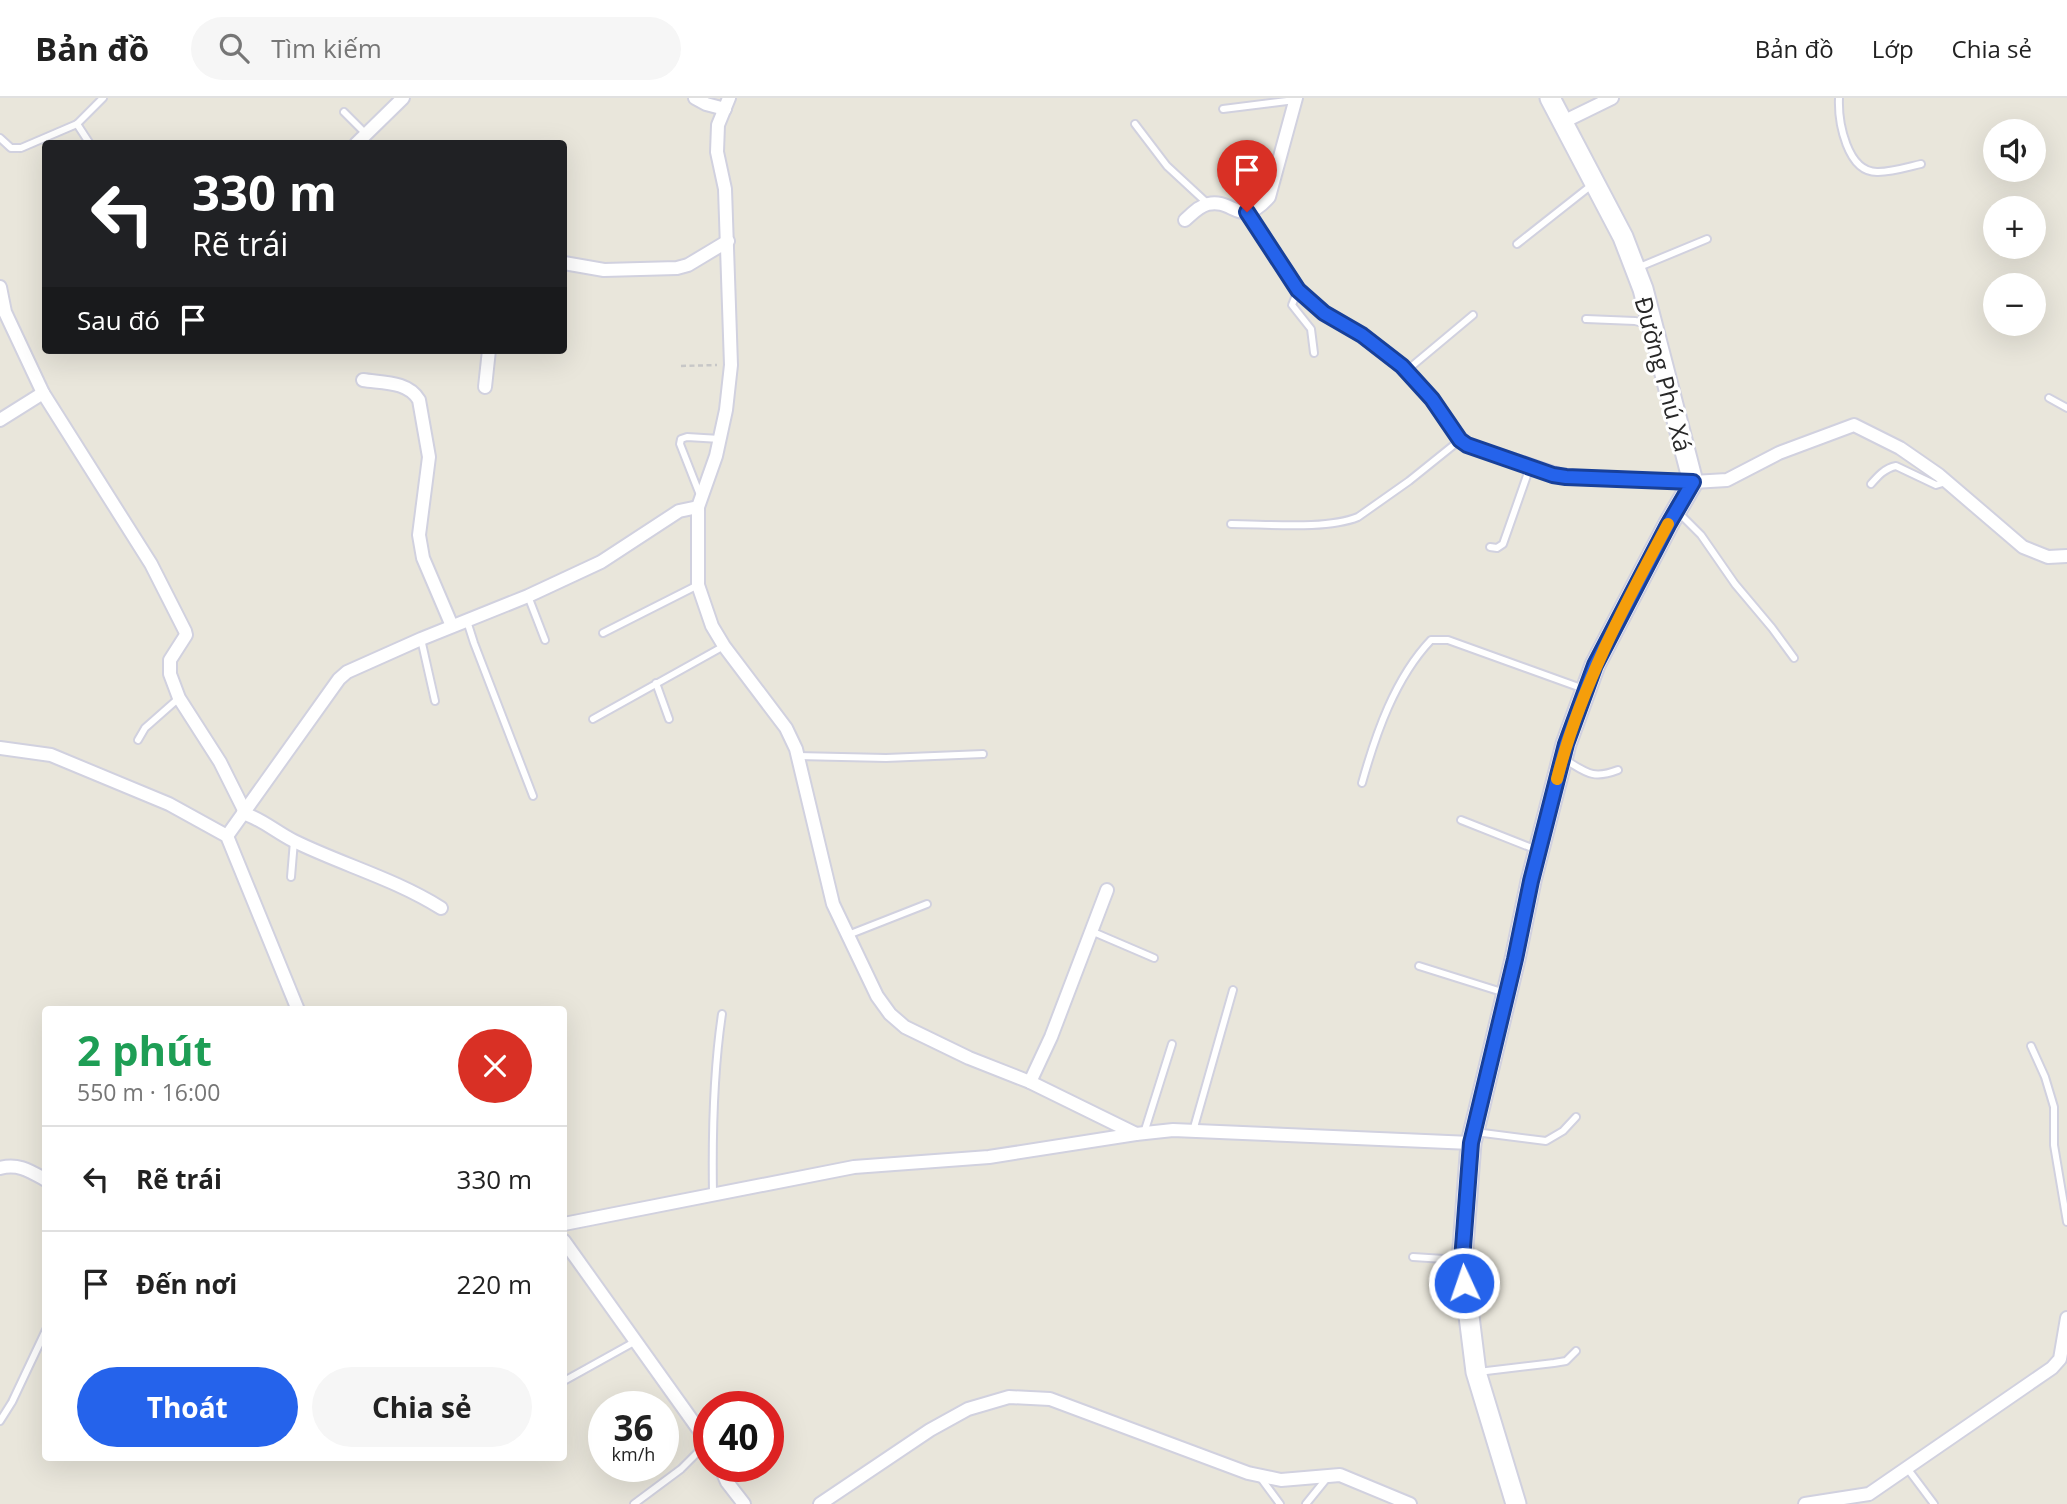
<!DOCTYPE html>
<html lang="vi">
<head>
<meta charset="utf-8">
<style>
  body { margin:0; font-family:"Open Sans",sans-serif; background:#f6f6f6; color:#222; height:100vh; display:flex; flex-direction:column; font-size:26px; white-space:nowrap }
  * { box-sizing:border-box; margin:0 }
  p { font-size:23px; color:#767676 }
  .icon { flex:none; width:38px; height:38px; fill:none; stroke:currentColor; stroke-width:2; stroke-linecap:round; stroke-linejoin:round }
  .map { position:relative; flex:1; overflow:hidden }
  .details { position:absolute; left:42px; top:908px; width:525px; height:455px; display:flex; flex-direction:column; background:#fff; border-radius:7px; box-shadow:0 7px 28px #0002 }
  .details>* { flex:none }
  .banner { position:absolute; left:42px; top:42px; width:525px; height:214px; border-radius:7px; box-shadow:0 7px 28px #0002; background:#202124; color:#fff; overflow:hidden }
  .tools { position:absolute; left:1983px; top:21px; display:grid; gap:14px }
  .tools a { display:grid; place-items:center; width:63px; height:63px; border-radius:50%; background:#fff; box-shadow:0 7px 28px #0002; font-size:35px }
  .speed { position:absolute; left:588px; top:1293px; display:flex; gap:14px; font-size:35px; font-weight:700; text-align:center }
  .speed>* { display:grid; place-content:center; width:91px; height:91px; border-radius:50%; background:#fff; box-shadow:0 7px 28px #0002; line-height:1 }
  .speed small { font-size:18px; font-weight:400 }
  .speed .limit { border:10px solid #d22; background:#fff; color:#111 }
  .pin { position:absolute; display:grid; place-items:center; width:60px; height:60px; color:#fff; margin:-72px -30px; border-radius:50% 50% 50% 0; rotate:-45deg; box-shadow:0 0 7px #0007 }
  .pin .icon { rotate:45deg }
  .me { position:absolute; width:77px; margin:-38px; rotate:357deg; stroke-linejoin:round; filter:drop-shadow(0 0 5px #0008) }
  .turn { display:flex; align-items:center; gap:24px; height:147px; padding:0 35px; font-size:32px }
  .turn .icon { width:91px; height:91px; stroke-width:2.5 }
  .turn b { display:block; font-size:49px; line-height:60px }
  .then { display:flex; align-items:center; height:66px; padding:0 35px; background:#0003; gap:14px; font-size:26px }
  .round { display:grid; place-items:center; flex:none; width:74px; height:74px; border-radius:37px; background:#f6f6f6 }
  .headline { display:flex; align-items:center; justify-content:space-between; height:119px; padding:0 35px }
  h1 { font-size:42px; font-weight:700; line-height:52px; color:#1e9e55 }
  .primary-button { display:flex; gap:14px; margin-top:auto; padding:14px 35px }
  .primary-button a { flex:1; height:80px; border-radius:42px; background:#2563eb; color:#fff; font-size:28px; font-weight:700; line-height:80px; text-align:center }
  .primary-button a+a { background:#f6f6f6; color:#222 }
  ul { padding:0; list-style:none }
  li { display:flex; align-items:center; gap:21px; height:105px; padding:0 35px; border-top:2px solid #e0e0e0 }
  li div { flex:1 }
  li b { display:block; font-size:26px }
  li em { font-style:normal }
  header { display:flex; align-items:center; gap:42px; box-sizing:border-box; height:98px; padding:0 35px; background:#fff; border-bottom:2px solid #e0e0e0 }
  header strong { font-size:33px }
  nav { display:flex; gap:38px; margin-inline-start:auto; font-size:24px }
  .search { width:490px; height:63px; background:#f6f6f6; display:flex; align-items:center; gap:18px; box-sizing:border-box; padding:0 24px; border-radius:38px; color:#767676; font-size:26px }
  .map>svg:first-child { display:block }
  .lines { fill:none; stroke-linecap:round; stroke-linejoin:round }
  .lane-casing { stroke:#d1d1df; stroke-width:10 }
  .street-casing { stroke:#d1d1df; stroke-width:16 }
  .secondary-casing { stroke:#d1d1df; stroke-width:23 }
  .path { stroke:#c7c7c7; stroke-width:2.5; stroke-dasharray:5 3.5; stroke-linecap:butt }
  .lane { stroke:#fff; stroke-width:6 }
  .street { stroke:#fff; stroke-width:12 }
  .secondary { stroke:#fff; stroke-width:19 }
  .route-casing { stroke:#184099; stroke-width:18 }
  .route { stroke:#2563eb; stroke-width:12 }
  .slow { stroke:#f59e0b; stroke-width:12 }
  .labels { text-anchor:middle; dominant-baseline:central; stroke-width:6; stroke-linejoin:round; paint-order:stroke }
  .street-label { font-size:24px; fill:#282828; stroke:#fff }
</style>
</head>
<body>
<header>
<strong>Bản đồ</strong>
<div class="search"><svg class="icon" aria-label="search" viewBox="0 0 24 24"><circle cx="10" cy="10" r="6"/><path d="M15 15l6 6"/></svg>Tìm kiếm</div>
<nav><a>Bản đồ</a><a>Lớp</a><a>Chia sẻ</a></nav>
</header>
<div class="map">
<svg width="2067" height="1406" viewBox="0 0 2067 1406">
  <rect width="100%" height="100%" fill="#e9e6db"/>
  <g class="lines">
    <defs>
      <g id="lane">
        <path d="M1839,0C1838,24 1847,75 1878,74C1892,74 1908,69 1921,66"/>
        <path d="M1223,11L1295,2"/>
        <path d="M344,14L366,36"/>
        <path d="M77,26L90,46"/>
        <path d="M1135,26L1167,68L1207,105"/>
        <path d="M0,40L11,50H21L77,26L103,0"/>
        <path d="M1517,146L1593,86"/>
        <path d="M1637,170L1707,141"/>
        <path d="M1298,192L1292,207L1311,231L1314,255"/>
        <path d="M1586,221L1635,223L1647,226"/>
        <path d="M1406,273L1473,217"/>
        <path d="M2049,300L2067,310"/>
        <path d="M1871,386C1878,378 1885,370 1896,368L1936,387L1946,384"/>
        <path d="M700,397L680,346L681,341L687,339L720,341"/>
        <path d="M1678,414L1701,437L1735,486L1772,530L1794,560"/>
        <path d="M1231,426C1267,426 1326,432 1358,419L1409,383L1460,342"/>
        <path d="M1490,449L1497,450L1503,446L1530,369"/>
        <path d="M528,498L545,542"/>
        <path d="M467,523L474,545L533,698"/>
        <path d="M603,535L698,487"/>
        <path d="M421,541L435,603"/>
        <path d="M656,585L669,621"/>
        <path d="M593,621L724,548"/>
        <path d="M138,642L145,630L179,600"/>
        <path d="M797,658L886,660L983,656"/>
        <path d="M1564,661C1586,674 1592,682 1618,672"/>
        <path d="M1362,685C1376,635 1395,580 1431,542H1448L1584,591"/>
        <path d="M1461,722L1537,752"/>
        <path d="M291,779L294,743"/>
        <path d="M1091,833L1154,860"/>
        <path d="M848,837L927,806"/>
        <path d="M1419,868L1505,895"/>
        <path d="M2031,948L2045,979L2054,1009V1047L2067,1124"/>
        <path d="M1193,1033L1233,892"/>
        <path d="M1475,1034L1546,1043L1563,1033L1576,1019"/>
        <path d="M1144,1035L1172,946"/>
        <path d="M713,1096C712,1036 713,976 722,916"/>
        <path d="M1413,1159L1460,1162"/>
        <path d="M1478,1274L1554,1265L1566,1263L1576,1253"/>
        <path d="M564,1283L636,1243"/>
        <path d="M0,1323L12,1304L46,1232"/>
        <path d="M1907,1370L1934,1406"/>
        <path d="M1260,1379L1280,1406"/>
        <path d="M634,1406L681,1371L708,1344"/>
        <path d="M1306,1406L1327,1380"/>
      </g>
      <g id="street">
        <path d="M695,0L706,6L725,11"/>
        <path d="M729,0L718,27L717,54L725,91L731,267L726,312L716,358L698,409V487L712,528L724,548L786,630L796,651L833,806L877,898L890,916L905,929L969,960L1030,984L1136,1036"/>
        <path d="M1563,24L1612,0"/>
        <path d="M356,46L403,0"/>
        <path d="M1247,114L1298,192L1324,215L1362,237L1402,268L1432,301L1460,342L1467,347L1566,379L1693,384L1727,382L1779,355L1854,327L1900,350L1939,377L2023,449L2048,459L2067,458"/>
        <path d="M1185,122C1192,116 1199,108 1208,106C1234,100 1240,132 1269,99L1296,0"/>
        <path d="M564,165L604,172L677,170L688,167L728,143"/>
        <path d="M0,189L5,214L43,295L151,466L185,533L186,537L170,562V576L179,600L220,664L244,712"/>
        <path d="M363,282C382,285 408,283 419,302L429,359L419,437L423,460L452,528"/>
        <path d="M485,289L489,252"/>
        <path d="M0,322L43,295"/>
        <path d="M0,650L51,657L169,706L227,738L298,912"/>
        <path d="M243,715C262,721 276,734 294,743C343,767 395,781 441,810"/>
        <path d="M227,738L339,581L347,574L421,541L528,498L601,464L679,413L698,409"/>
        <path d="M1030,984L1051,939L1107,792"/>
        <path d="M0,1070C18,1065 30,1073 46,1082"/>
        <path d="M564,1126L854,1069L989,1059L1136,1036L1173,1032L1471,1045"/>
        <path d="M564,1143L709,1346"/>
        <path d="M720,1368L727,1384L744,1406"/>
        <path d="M820,1406L930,1332L968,1311L1009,1299L1050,1301L1248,1375L1281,1382L1340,1377L1410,1406"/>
        <path d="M1805,1406L1869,1396L2052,1270L2060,1261L2067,1220"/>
      </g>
      <path id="secondary" d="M1516,1406L1476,1274L1462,1162L1471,1045L1515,861L1531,783L1566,646L1595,567L1668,427L1693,384L1643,191L1623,139L1550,0"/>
    </defs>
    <!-- lane casing -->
    <use href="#lane" class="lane-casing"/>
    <!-- street casing -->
    <use href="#street" class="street-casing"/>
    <!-- secondary casing -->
    <use href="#secondary" class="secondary-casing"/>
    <!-- path -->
    <path class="path" d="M681,268L717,267"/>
    <!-- lane -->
    <use href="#lane" class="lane"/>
    <!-- street -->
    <use href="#street" class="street"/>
    <!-- secondary -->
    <use href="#secondary" class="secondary"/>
  </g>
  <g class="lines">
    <defs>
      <path id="route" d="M1247,114L1298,192L1324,215L1362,237L1402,268L1432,301L1460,342L1467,347L1553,377L1566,379L1693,384L1668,427L1595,567L1566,646L1531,783L1515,861L1471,1045L1462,1162L1464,1185"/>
    </defs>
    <!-- route casing -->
    <use href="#route" class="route-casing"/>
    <!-- route -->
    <use href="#route" class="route"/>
    <!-- slow -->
    <path class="slow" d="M1557,681C1580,590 1624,508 1668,426"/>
  </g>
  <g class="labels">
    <!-- street labels -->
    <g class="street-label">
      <text transform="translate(1664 276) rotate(75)">Đường Phú Xá</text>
    </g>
  </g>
</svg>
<div class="tools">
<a><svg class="icon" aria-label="sound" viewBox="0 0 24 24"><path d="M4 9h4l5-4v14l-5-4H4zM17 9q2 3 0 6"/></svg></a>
<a>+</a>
<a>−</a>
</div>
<div class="speed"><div>36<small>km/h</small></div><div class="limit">40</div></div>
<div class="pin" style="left:1247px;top:114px;background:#d93025"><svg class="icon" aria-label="arrive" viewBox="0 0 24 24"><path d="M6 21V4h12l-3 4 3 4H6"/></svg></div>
<svg class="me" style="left:1464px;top:1185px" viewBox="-20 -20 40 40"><circle r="17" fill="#2563eb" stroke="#fff" stroke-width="3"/><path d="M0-11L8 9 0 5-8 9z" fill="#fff"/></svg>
<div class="banner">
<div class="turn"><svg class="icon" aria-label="left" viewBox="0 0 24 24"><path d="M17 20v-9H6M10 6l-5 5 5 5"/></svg><div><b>330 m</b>Rẽ trái</div></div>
<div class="then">Sau đó<svg class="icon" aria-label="arrive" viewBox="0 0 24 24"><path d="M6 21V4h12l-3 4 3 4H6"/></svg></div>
</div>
<section class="details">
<div class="headline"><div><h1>2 phút</h1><p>550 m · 16:00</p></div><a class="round" style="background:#d93025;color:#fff"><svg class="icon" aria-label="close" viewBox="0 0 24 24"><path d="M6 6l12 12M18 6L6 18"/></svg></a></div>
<ul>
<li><svg class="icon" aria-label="left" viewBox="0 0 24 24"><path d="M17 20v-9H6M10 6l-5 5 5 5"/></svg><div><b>Rẽ trái</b></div><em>330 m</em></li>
<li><svg class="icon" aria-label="arrive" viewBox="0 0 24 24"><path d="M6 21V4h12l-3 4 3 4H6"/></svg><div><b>Đến nơi</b></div><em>220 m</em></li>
</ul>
<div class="primary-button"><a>Thoát</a><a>Chia sẻ</a></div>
</section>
</div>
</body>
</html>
